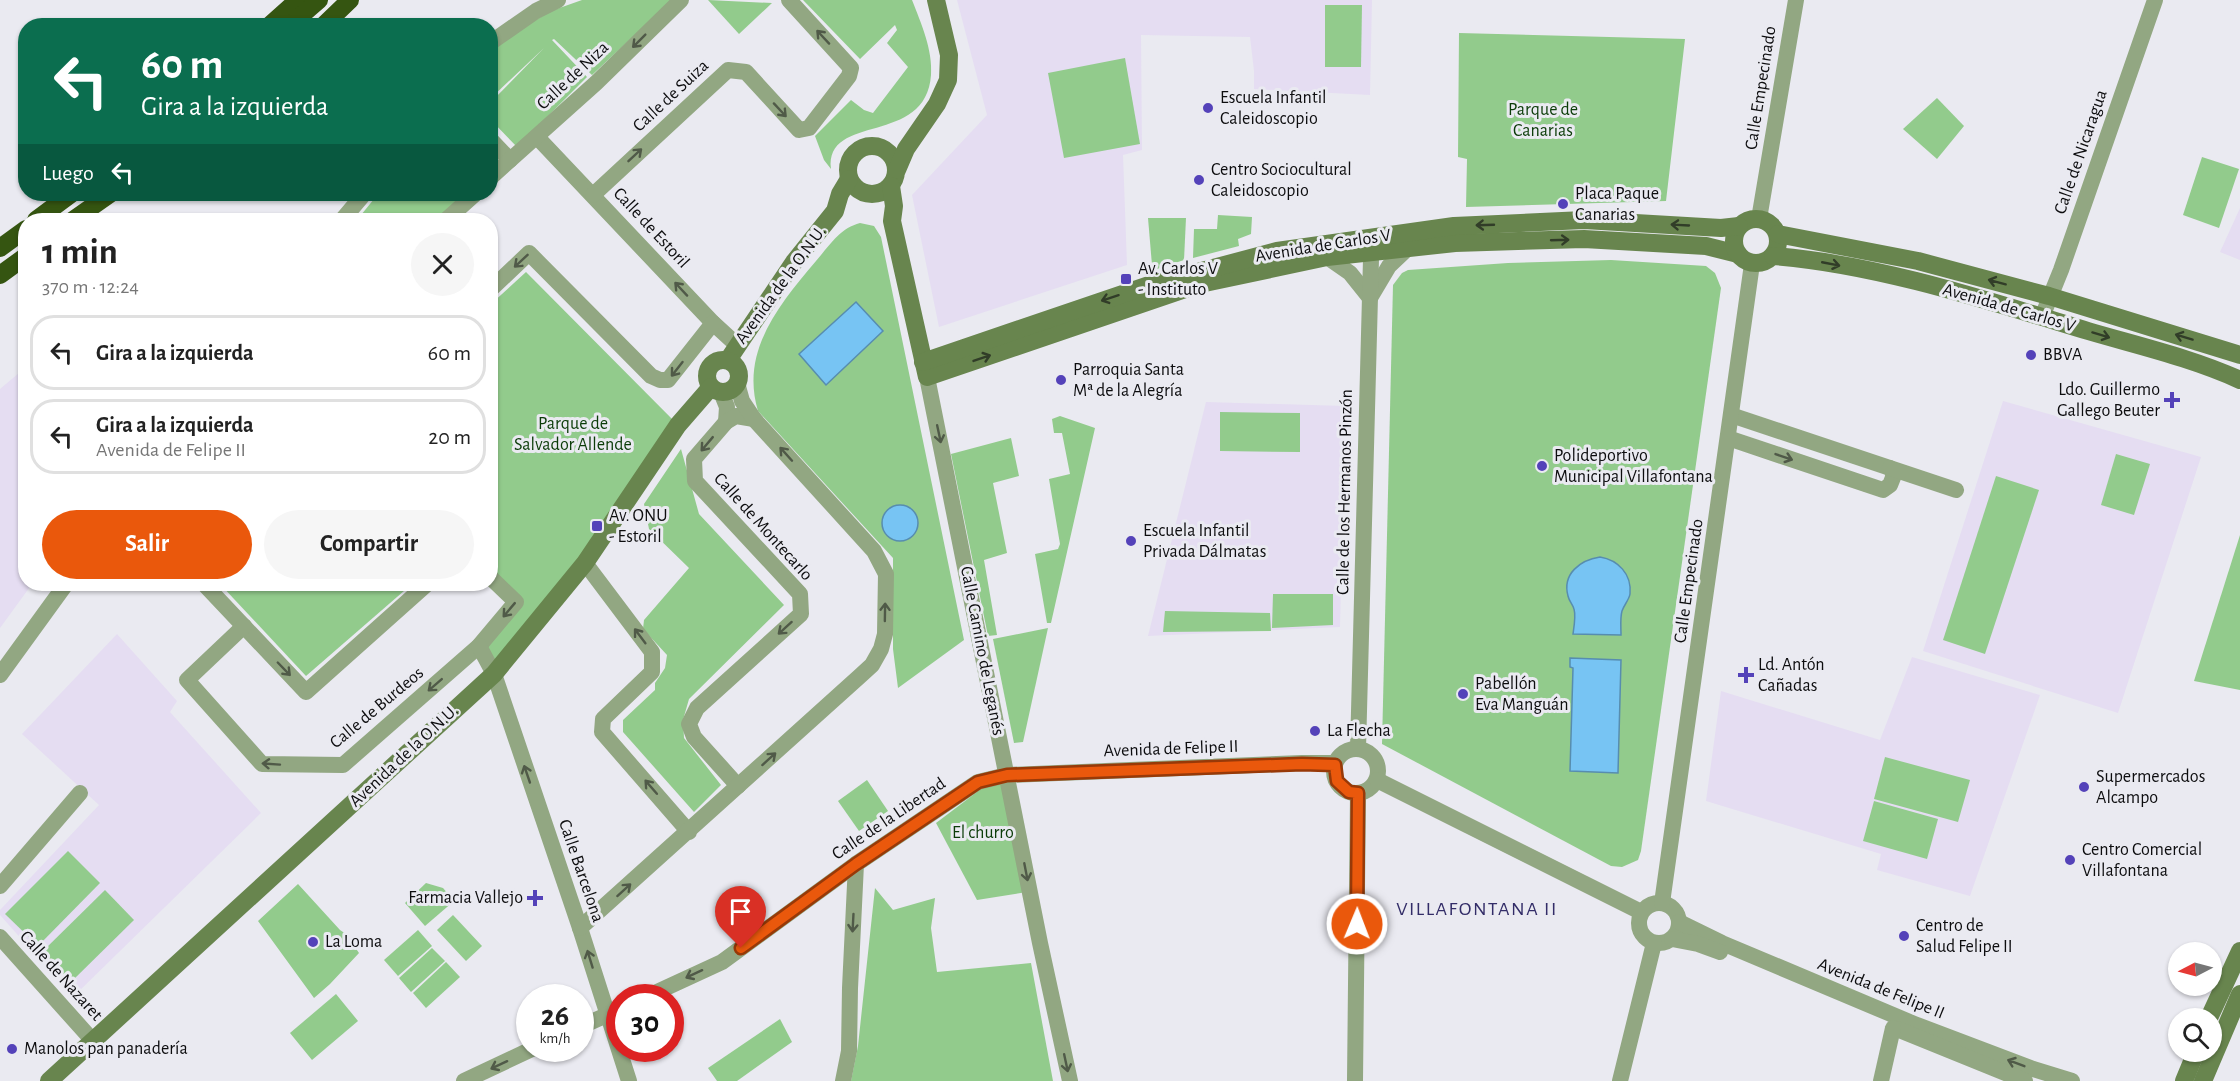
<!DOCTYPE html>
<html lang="es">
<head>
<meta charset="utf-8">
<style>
  body { margin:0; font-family:"Alegreya Sans",sans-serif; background:#f6f6f6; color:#222; height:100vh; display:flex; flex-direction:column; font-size:22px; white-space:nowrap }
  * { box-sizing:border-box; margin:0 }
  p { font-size:20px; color:#767676 }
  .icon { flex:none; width:33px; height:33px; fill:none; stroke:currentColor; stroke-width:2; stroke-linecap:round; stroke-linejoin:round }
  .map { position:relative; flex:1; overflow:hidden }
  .details { position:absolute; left:18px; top:213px; width:480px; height:378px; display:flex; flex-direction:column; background:#fff; border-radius:24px; box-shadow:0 2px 4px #0004 }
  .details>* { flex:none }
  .top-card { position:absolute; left:18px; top:18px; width:480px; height:183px; border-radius:24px; box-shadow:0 2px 4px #0004; background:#0b6e4f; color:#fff; overflow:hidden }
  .needle { width:39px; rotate:264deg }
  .tools { position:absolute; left:2168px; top:942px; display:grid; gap:12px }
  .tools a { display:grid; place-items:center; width:54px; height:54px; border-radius:50%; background:#fff; box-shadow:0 2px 4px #0004; font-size:30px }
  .speed { position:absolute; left:516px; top:984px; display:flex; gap:12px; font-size:30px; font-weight:700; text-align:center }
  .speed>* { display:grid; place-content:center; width:78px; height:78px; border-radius:50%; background:#fff; box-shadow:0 2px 4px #0004; line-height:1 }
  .speed small { font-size:15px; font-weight:400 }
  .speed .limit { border:9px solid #d22; background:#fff; color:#111 }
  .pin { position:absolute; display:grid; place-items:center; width:51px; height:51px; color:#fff; margin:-62px -26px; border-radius:50% 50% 50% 0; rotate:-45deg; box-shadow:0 0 6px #0007 }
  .pin .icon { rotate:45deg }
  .me { position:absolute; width:66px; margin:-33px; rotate:1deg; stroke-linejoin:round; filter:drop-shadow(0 0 4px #0008) }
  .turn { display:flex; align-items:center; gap:21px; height:126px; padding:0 24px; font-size:27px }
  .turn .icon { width:78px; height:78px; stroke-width:2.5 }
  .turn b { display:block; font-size:42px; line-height:51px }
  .then { display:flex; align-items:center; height:57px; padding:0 24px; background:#0003; gap:12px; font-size:22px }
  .round { display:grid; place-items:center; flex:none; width:63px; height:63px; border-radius:32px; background:#f6f6f6 }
  .summary { display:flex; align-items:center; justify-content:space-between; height:102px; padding:0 24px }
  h1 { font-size:36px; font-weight:700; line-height:45px }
  .primary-button { display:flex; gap:12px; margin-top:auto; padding:12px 24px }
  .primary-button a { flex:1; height:69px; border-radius:36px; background:#ea580c; color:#fff; font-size:24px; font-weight:700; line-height:69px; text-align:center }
  .primary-button a+a { background:#f6f6f6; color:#222 }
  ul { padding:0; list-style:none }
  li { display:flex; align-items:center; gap:18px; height:75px; margin:0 12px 9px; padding:0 12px; border:3px solid #e0e0e0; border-radius:24px }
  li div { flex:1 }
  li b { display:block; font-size:22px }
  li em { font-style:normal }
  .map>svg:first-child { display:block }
  .education { fill:#e5ddf2 }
  .green { fill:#92cb8c }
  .water { fill:#77c4f3; stroke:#578daf; stroke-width:1.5 }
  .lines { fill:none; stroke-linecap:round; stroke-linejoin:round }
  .street { stroke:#92a782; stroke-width:16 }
  .secondary { stroke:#68854e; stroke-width:18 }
  .highway { stroke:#355511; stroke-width:18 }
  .oneway { stroke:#505a48 }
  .oneway2 { stroke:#313d28 }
  .route-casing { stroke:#983908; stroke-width:15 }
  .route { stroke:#ea580c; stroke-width:10 }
  .poi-dot { fill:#5442b9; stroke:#eaeaf1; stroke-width:2 }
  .labels { text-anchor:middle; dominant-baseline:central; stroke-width:6; stroke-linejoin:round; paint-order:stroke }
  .street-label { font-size:18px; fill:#0d0d0f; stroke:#eaeaf1 }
  .poi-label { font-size:18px; fill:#0d0d0f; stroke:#eaeaf1; text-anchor:start }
  .park-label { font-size:18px; fill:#0b3c08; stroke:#eaeaf1 }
  .neighbourhood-label { font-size:20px; letter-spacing:1.5px; fill:#332d68; stroke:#eaeaf1 }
</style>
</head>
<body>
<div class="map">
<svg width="2240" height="1081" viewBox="0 0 2240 1081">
  <rect width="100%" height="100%" fill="#eaeaf1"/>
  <!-- education -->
  <g class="education">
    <path d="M957,0H1372L1370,95L1254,89V71L1250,37L1141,35L1142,150L1123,155L1127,265L939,327L912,195L987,115Z"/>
    <path d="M2240,208V260L2220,252Z"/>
    <path d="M25,368L26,584H32L0,628V389Z"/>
    <path d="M2003,401L2201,457L2118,713L1923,651Z"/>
    <path d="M1206,402L1345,406L1340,627L1148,636Z"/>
    <path d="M117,634L177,701L170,712L261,813L73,997L0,915V910L99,805L22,734Z"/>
    <path d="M1912,657L2040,695L1970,896L1877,870L1881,854L1706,801L1721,691L1880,740Z"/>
  </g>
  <!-- green -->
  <g class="green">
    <path d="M582,0H672L592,75L554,39L552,40L587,77L517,147L491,120V102L544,48L491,98V52L510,35L551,11Z"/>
    <path d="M708,0L772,3L739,34Z"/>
    <path d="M803,0H912C921,23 933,50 931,75C926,147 825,112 831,169L824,160L815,136L851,100L864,110L873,113L908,67L887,43L897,30L895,25L860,59Z"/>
    <path d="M1325,5H1362L1361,67H1325Z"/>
    <path d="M1459,33L1685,39L1666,201L1466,207L1467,159L1458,157Z"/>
    <path d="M1125,58L1140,144L1064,158L1048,73Z"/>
    <path d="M1937,98L1964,126L1937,159L1903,129Z"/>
    <path d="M2202,157L2239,169L2219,228L2183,215Z"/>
    <path d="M378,194H464L435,220H357Z"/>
    <path d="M1218,215L1252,217L1251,234L1238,239L1239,246L1193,258L1194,229H1217Z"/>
    <path d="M1148,218H1186L1184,260L1157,269L1152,265Z"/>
    <path d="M860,223L874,226L881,237L964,640L898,688L893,649V558L758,411C740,351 779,305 816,261C829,246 840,228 860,223Z"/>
    <path d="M1611,260L1706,266L1715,273L1721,288L1641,851L1638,860L1622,867L1611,866L1382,744L1393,285L1402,273L1408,270L1508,263Z"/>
    <path d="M526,272L678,425L494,674L484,646L521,602L491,572V304Z"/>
    <path d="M1220,412L1300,413V452L1220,451Z"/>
    <path d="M1060,416L1095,428L1051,623H1047L1035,554L1058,549L1060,544L1049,479L1070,474L1062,433H1054L1052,419Z"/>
    <path d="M1011,438L1019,476L993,483L1007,553L984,560L997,635L988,636L951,454Z"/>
    <path d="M681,449L699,514L784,605L689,699L683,720L684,738L721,785L694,812L623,732V720L655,690V683L665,668L667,655L643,629L644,620L689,568L649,529L644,504Z"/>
    <path d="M2116,454L2150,464L2134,515L2101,505Z"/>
    <path d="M1996,476L2039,490L1985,654L1943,640Z"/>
    <path d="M2240,535V690L2194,681Z"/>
    <path d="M220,584H412L306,676Z"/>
    <path d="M1273,594H1333V625L1272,628Z"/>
    <path d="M1165,611L1270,613L1271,631L1163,632Z"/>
    <path d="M1048,628L1023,742L1014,743L993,639Z"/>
    <path d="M1885,757L1970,780L1958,822L1874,799Z"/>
    <path d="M1007,775L1027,892L977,900L936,823L981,789Z"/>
    <path d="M867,780L888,811L859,831L838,801Z"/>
    <path d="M1874,801L1938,819L1927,859L1863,841Z"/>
    <path d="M68,851L100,883L38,946L5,914Z"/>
    <path d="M426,883L443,888L454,901L425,926L405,903Z"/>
    <path d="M298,884L340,930L346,934L359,953L330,984L314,998L258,921Z"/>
    <path d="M875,888L893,910L935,898L931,928L937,972L1031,963L1053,1081H851L858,1046Z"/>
    <path d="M105,890L134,920L71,982L42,952Z"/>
    <path d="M453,915L482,946L466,961L437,930Z"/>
    <path d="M418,930L432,946L398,976L384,960Z"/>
    <path d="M432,948L445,961L411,992L399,978Z"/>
    <path d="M446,962L460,977L426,1008L413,993Z"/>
    <path d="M336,994L358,1021L312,1060L290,1033Z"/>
    <path d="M780,1019L792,1042L737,1081H717L708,1068Z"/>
  </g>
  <!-- water -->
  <g class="water">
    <path d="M856,302L883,331L826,385L799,354Z"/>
    <circle cx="900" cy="523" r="18"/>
    <path d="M1600,557C1618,560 1632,574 1630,594C1629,600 1624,605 1622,611C1620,618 1621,627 1621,635L1573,634C1574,627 1576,616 1574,609C1573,605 1569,601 1568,596C1562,574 1580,560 1600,557Z"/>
    <path d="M1570,658L1621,660L1618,773L1570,771L1573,668L1570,667Z"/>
  </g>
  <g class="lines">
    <!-- street -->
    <g class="street">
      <path d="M490,43L536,11L558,0"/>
      <path d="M537,137L713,323L737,345"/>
      <path d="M490,139L510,160"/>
      <path d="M490,178L596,83L681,0"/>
      <path d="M593,195L728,70L746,72L799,130L809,128L849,76L851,68L789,0"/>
      <path d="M1759,219L1796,0"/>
      <path d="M342,220L364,194"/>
      <path d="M446,220L475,194"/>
      <path d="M1327,257L1350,273L1370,298L1389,266L1408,248"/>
      <path d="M490,290L529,253L651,376L660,380H668L713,323"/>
      <path d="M2042,317L2061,270L2155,0"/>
      <path d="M927,377L1040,943L1070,1081"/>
      <path d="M721,392L727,407L726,422"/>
      <path d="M1728,438L1883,490L1890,485L1894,475L1890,468L1731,415"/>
      <path d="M1890,468L1956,490"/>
      <path d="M585,563L652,652V672L603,719L602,732L689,832"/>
      <path d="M204,584L306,692L427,584"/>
      <path d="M244,626L187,680L262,764L343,765L479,646L516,602L490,577"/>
      <path d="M479,646L494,674L580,928L629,1081"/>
      <path d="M0,675L66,584"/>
      <path d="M1358,749L1371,259L1370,241"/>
      <circle cx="1356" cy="771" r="22"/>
      <path d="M1377,780L1641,912"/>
      <path d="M738,786L694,737L689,724L697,708L801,614L800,594L695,481L694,459L726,422L736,416L754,419"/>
      <path d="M0,886L80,793"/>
      <circle cx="1659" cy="923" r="20"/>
      <path d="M1662,903L1752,264"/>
      <path d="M1679,922L1722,943L1917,1025L2033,1069L2072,1081"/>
      <path d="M580,928L860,676L872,665L881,649L885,634L886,574L874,551L754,419L742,401L737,383"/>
      <path d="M0,937L93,1041"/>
      <path d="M1672,939L1698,944L1720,952"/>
      <path d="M644,998L722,962L856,864L978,782L1007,775L1302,763H1330L1335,765"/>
      <path d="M580,1027L620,1009"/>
      <path d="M1897,1029L2025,1081"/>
      <path d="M464,1081L534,1048"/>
      <path d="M843,1081L849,1051L850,988L856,864"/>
      <path d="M1355,1081L1358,793"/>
      <path d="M1620,1081L1654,943"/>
      <path d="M1881,1081L1893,1028"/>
    </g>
    <!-- secondary -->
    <g class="secondary">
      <circle cx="872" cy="170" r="24"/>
      <path d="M897,170L906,149L937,104L948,80L949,55L936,0"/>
      <path d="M891,186L894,206L892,221L927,377L1200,284L1327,257L1455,243L1584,239L1706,246L1738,254"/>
      <circle cx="1756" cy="241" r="22"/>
      <path d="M1778,234L1918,261L2049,296L2240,355"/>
      <path d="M1773,256C1877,264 1989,301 2088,331C2139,346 2192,358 2240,380"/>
      <path d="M728,360L794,262L835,211L840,194L849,179"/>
      <circle cx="723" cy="376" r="16"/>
      <path d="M923,362L1149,285L1277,251L1454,226L1584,220L1721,228L1739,226"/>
      <path d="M2209,1018L2240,951"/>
      <path d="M49,1081L494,674L585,563L678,425L711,387"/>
      <path d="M2184,1081L2196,1052"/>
      <path d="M2203,1081L2240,994"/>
    </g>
    <!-- highway -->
    <g class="highway">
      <path d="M269,26L298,0"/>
      <path d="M289,26L319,0"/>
      <path d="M323,26L350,0"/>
      <path d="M36,220L71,194"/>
      <path d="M73,220L110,194"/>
      <path d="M0,248L26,229"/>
      <path d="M0,275L26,256"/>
    </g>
  </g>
  <!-- one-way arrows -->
  <defs><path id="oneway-shaft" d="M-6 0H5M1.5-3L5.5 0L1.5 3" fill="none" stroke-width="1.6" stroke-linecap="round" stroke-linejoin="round" transform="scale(1.5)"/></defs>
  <g class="oneway">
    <use href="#oneway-shaft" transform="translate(823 37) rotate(-133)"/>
    <use href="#oneway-shaft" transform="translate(639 41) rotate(135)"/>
    <use href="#oneway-shaft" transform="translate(780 110) rotate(47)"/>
    <use href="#oneway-shaft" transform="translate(635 155) rotate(-43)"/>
    <use href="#oneway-shaft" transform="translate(521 261) rotate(137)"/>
    <use href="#oneway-shaft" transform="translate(681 289) rotate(-133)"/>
    <use href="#oneway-shaft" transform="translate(677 369) rotate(128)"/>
    <use href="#oneway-shaft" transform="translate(939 434) rotate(78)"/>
    <use href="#oneway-shaft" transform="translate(707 444) rotate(130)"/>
    <use href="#oneway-shaft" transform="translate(786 454) rotate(-132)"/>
    <use href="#oneway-shaft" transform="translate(1784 457) rotate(19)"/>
    <use href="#oneway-shaft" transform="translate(509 610) rotate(130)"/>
    <use href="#oneway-shaft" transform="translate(885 612) rotate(-89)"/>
    <use href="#oneway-shaft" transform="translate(785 628) rotate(138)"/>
    <use href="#oneway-shaft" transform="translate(640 636) rotate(-127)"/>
    <use href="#oneway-shaft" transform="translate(284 669) rotate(46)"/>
    <use href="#oneway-shaft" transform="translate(435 685) rotate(139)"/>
    <use href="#oneway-shaft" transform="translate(769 759) rotate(-42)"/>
    <use href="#oneway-shaft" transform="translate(271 764) rotate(-176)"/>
    <use href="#oneway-shaft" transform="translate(527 774) rotate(-109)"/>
    <use href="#oneway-shaft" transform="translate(651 787) rotate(-131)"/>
    <use href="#oneway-shaft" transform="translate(1026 872) rotate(79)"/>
    <use href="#oneway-shaft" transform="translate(624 890) rotate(-42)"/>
    <use href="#oneway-shaft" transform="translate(853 923) rotate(93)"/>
    <use href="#oneway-shaft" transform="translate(590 959) rotate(-107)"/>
    <use href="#oneway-shaft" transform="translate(694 974) rotate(155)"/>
    <use href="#oneway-shaft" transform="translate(1066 1063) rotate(78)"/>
    <use href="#oneway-shaft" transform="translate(2016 1063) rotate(-159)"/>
    <use href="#oneway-shaft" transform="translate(499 1065) rotate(155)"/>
  </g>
  <g class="oneway2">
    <use href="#oneway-shaft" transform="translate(1485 225) rotate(178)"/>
    <use href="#oneway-shaft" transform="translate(1680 225) rotate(-177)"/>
    <use href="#oneway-shaft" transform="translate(1560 240) rotate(-2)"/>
    <use href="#oneway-shaft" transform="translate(1831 264) rotate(11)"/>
    <use href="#oneway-shaft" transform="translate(1997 282) rotate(-165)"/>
    <use href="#oneway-shaft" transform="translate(1110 298) rotate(162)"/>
    <use href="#oneway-shaft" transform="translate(2101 335) rotate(17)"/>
    <use href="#oneway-shaft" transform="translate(2184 337) rotate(-163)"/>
    <use href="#oneway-shaft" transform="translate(982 358) rotate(-19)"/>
  </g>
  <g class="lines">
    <defs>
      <path id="route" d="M741,948L856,864L978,782L1007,775L1302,764L1335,765L1337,781L1349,792L1358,793L1357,924"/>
    </defs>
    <!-- route casing -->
    <use href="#route" class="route-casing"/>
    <!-- route -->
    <use href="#route" class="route"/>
  </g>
  <!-- markers -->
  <g class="poi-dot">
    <circle cx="1208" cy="108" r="6"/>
    <circle cx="1199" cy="180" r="6"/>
    <circle cx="1563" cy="204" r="6"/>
    <rect x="1120" y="273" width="12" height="12" rx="3"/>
    <circle cx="2031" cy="355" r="6"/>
    <circle cx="1061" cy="380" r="6"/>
    <path d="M2169 391h6v6h6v6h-6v6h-6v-6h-6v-6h6z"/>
    <circle cx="1542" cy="466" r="6"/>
    <rect x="591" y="520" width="12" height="12" rx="3"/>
    <circle cx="1131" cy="541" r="6"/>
    <path d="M1743 666h6v6h6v6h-6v6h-6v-6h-6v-6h6z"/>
    <circle cx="1463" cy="694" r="6"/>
    <circle cx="1315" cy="731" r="6"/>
    <circle cx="2084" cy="787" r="6"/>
    <circle cx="2070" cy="860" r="6"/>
    <path d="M532 889h6v6h6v6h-6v6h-6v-6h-6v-6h6z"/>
    <circle cx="1904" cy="936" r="6"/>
    <circle cx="313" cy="942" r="6"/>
    <circle cx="12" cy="1049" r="6"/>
  </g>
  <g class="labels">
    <!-- street labels -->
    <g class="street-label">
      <text transform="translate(573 76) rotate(-43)">Calle de Niza</text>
      <text transform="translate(1761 88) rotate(-81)">Calle Empecinado</text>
      <text transform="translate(671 96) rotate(-43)">Calle de Suiza</text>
      <text transform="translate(2081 152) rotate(-71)">Calle de Nicaragua</text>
      <text transform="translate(651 228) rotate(47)">Calle de Estoril</text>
      <text transform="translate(1323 246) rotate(-9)">Avenida de Carlos V</text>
      <text transform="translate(781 285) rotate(-54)">Avenida de la O.N.U.</text>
      <text transform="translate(2009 308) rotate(16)">Avenida de Carlos V</text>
      <text transform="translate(1345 492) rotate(-89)">Calle de los Hermanos Pinzón</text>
      <text transform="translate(763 527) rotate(48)">Calle de Montecarlo</text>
      <text transform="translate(1689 581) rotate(-82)">Calle Empecinado</text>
      <text transform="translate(982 651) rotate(79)">Calle Camino de Leganés</text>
      <text transform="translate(377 708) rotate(-40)">Calle de Burdeos</text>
      <text transform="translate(1171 749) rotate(-2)">Avenida de Felipe II</text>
      <text transform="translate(404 756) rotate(-43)">Avenida de la O.N.U.</text>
      <text transform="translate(889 819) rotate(-34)">Calle de la Libertad</text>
      <text transform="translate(581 871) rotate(71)">Calle Barcelona</text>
      <text transform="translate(61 976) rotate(48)">Calle de Nazaret</text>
      <text transform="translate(1881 989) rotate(22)">Avenida de Felipe II</text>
    </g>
    <!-- poi labels -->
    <g class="poi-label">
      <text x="1220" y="98">Escuela Infantil<tspan x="1220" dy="21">Caleidoscopio</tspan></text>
      <text x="1211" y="170">Centro Sociocultural<tspan x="1211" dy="21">Caleidoscopio</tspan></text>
      <text x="1575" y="194">Placa Paque<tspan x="1575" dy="21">Canarias</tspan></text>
      <text x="1138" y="269">Av. Carlos V<tspan x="1138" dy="21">- Instituto</tspan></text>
      <text x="2043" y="355">BBVA</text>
      <text x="1073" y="370">Parroquia Santa<tspan x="1073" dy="21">Mª de la Alegría</tspan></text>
      <text x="2160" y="390" text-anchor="end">Ldo. Guillermo<tspan x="2160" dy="21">Gallego Beuter</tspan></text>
      <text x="1554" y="456">Polideportivo<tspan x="1554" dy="21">Municipal Villafontana</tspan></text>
      <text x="609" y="516">Av. ONU<tspan x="609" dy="21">- Estoril</tspan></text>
      <text x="1143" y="531">Escuela Infantil<tspan x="1143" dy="21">Privada Dálmatas</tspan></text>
      <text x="1758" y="665">Ld. Antón<tspan x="1758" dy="21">Cañadas</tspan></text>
      <text x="1475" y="684">Pabellón<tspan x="1475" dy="21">Eva Manguán</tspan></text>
      <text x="1327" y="731">La Flecha</text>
      <text x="2096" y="777">Supermercados<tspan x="2096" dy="21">Alcampo</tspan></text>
      <text x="2082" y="850">Centro Comercial<tspan x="2082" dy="21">Villafontana</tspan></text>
      <text x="523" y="898" text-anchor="end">Farmacia Vallejo</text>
      <text x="1916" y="926">Centro de<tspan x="1916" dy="21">Salud Felipe II</tspan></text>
      <text x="325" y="942">La Loma</text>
      <text x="24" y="1049">Manolos pan panadería</text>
    </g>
    <!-- park labels -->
    <g class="park-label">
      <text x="1543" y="110">Parque de<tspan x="1543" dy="21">Canarias</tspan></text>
      <text x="573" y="424">Parque de<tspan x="573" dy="21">Salvador Allende</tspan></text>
      <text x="983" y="833">El churro</text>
    </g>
    <!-- neighbourhood labels -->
    <g class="neighbourhood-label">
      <text x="1477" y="909">VILLAFONTANA II</text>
    </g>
  </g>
</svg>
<div class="tools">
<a><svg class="needle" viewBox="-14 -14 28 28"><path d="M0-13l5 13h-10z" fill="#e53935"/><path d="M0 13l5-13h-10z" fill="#767676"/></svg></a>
<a><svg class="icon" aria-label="search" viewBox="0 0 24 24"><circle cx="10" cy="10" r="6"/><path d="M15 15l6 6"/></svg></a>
</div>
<div class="speed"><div>26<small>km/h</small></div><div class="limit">30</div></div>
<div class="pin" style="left:741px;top:948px;background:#d93025"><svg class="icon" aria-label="arrive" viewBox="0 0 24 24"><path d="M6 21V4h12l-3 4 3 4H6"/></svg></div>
<svg class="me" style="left:1357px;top:924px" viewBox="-20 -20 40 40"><circle r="17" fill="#ea580c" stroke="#fff" stroke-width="3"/><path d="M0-11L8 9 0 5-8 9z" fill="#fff"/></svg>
<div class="top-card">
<div class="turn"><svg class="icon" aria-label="left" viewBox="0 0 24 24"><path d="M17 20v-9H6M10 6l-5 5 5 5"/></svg><div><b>60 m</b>Gira a la izquierda</div></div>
<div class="then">Luego<svg class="icon" aria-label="left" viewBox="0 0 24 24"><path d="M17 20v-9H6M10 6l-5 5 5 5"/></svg></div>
</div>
<section class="details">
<div class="summary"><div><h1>1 min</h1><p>370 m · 12:24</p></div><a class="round"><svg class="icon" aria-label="close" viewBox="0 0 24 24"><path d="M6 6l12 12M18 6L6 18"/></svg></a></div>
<ul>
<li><svg class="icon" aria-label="left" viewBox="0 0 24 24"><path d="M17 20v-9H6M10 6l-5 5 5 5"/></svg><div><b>Gira a la izquierda</b></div><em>60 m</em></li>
<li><svg class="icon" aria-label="left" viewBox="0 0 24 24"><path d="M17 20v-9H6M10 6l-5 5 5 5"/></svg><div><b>Gira a la izquierda</b><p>Avenida de Felipe II</p></div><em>20 m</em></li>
</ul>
<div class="primary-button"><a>Salir</a><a>Compartir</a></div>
</section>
</div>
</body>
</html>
